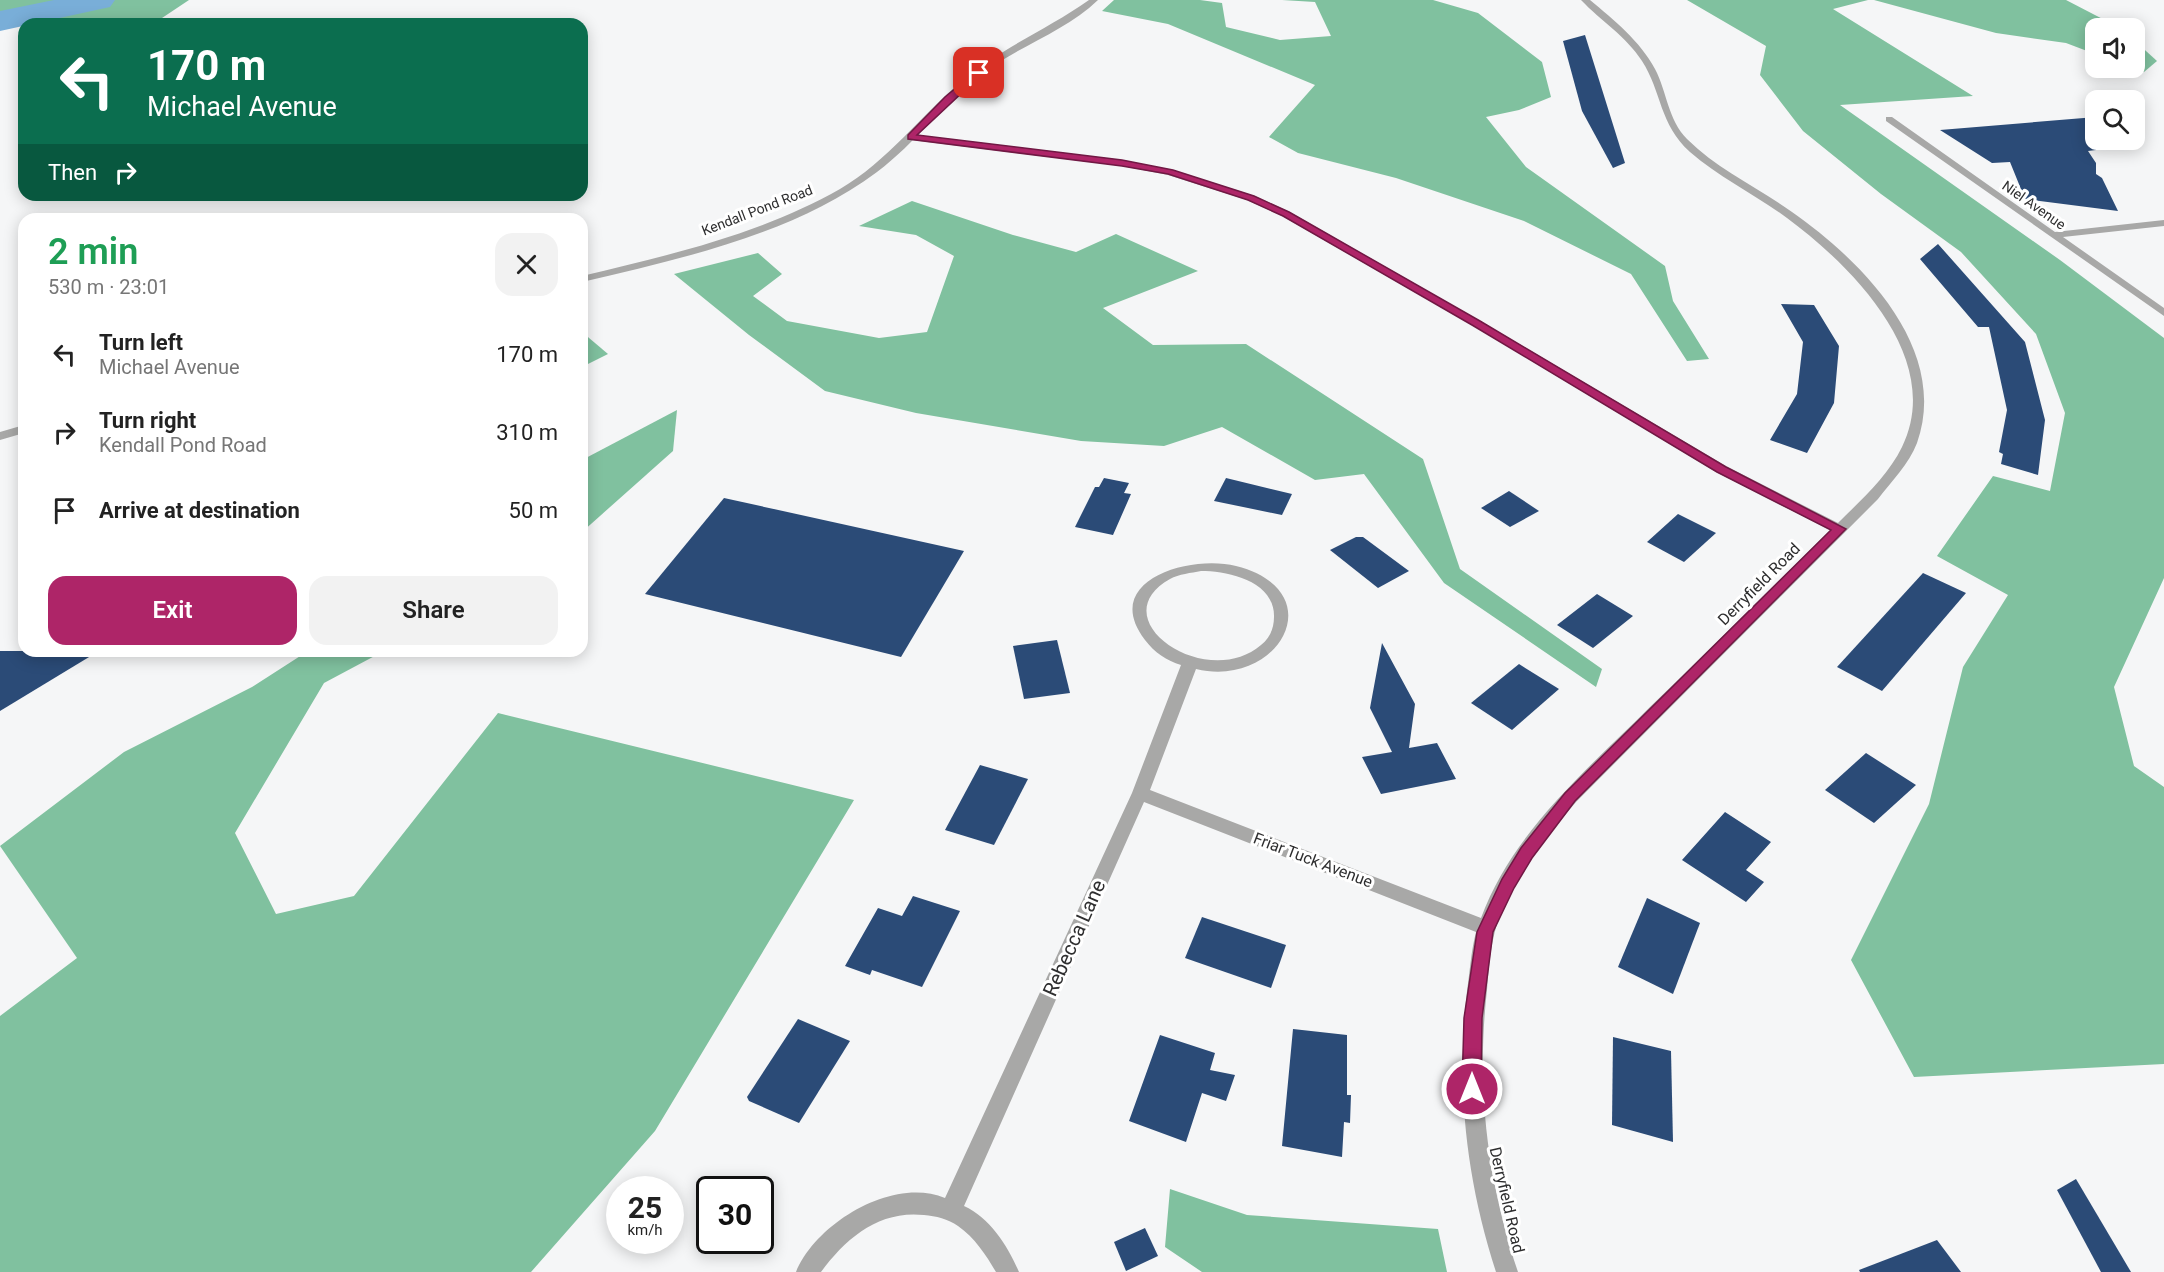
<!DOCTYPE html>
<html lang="en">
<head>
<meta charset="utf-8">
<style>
  body { margin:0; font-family:Roboto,sans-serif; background:#f2f2f2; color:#222; height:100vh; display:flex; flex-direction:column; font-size:22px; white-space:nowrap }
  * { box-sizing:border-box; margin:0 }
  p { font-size:20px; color:#767676 }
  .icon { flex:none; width:33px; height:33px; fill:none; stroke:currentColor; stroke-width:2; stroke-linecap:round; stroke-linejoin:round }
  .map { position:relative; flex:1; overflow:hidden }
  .side { position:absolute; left:18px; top:213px; width:570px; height:444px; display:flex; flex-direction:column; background:#fff; border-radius:18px; box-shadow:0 3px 15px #0003 }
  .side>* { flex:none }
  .top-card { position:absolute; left:18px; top:18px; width:570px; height:183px; border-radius:18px; box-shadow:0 3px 15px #0003; background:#0b6e4f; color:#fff; overflow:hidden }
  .controls { position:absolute; left:2085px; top:18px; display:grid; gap:12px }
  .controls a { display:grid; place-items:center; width:60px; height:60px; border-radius:12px; background:#fff; box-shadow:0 3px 15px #0003; font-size:30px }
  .speed { position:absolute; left:606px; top:1176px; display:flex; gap:12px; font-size:30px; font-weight:700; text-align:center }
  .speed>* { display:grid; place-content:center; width:78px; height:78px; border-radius:50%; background:#fff; box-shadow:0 3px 15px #0003; line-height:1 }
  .speed small { font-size:15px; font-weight:400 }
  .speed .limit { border:3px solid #111; border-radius:9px; background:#fff; color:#111 }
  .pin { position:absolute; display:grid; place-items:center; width:51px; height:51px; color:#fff; margin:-26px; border-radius:12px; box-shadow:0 3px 9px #0006 }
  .me { position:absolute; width:66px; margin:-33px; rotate:0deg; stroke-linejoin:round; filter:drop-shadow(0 0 4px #0008) }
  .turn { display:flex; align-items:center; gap:21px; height:126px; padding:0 30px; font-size:27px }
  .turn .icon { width:78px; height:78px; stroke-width:2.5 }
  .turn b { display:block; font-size:42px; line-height:51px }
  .then { display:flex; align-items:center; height:57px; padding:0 30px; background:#0003; gap:12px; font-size:22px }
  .round { display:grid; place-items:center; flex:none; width:63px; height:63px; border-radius:18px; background:#f2f2f2 }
  .headline { display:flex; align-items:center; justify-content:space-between; height:102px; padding:0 30px }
  h1 { font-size:36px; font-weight:600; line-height:45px; color:#1e9e55 }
  .primary-button { display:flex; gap:12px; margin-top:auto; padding:12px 30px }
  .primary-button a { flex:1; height:69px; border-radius:18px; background:#ae2568; color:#fff; font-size:24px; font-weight:600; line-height:69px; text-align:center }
  .primary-button a+a { background:#f2f2f2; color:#222 }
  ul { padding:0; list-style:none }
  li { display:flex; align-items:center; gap:18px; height:78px; padding:0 30px }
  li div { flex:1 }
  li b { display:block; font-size:22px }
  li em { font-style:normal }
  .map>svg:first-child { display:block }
  .forest { fill:#80c19f }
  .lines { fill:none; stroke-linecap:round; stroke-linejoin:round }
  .river { fill:#79aed8; fill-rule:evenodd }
  .building { fill:#2b4b77 }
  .minor { fill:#a8a8a7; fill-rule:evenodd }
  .tertiary { fill:#a8a8a7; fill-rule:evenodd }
  .route { fill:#ae2568; stroke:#711844; stroke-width:1.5 }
  .labels { text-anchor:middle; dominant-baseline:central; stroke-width:6; stroke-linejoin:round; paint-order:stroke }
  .far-street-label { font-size:14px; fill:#2e2e2f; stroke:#fff }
  .street-label { font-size:16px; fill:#2e2e2f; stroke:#fff }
  .near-street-label { font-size:20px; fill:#2e2e2f; stroke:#fff }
</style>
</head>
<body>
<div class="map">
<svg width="2164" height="1272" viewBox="0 0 2164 1272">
  <rect width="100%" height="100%" fill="#f5f6f7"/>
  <!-- forest -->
  <g class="forest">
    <path d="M0,0H189L153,24L29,21L0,29Z"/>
    <path d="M1114,0H1200L1222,3L1226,27L1280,40L1331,36L1315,2L1282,0H1433L1478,13L1542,62L1551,97L1519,110L1486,117L1526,167L1665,266L1673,301L1709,359L1687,361L1631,274L1524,221L1396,178L1298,153L1269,137L1315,85L1168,24L1102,11Z"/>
    <path d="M1687,0H1868L1833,9L1973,96L1840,105L2060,260L2164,338V578L2114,687L2134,766L2164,787V1064L1914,1077L1851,960L1929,804L1963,667L2008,595L1937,556L1993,476L2050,491L2065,413L2036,334L1961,252L1881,194L1803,131L1760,75L1766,46Z"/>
    <path d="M1874,0H2066L2120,28H2096L2095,54L2066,43L1996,33Z"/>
    <path d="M2135,41L2157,61L2144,72L2133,68Z"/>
    <path d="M912,201L1013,235L1076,252L1116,234L1198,271L1103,308L1153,345L1246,344L1423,459L1460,569L1602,669L1596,687L1444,583L1364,474L1315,480L1222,427L1164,446L1081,441L916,413L825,391L749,335L674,274L758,253L782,274L753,296L787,321L879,338L927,332L954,256L916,235L859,226Z"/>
    <path d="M582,332L608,354L582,367Z"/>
    <path d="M677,410L673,451L582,532V460Z"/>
    <path d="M308,651H384L324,683L235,833L276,914L354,896L498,713L854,800L655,1131L531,1272H0V1016L77,958L0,846L124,752L252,687Z"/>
    <path d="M1170,1189L1247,1215L1438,1229L1447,1272H1202L1165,1247Z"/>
  </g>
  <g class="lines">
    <!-- river -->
    <path class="river" d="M54,0H115L110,7L0,31V11Z"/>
  </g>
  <!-- building -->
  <g class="building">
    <path d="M1585,35L1625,163L1613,168L1582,111L1563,41Z"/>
    <path d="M2096,117V150L2088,151L2096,163V174L2102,178L2118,211L2025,199L2010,162L1992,163L1940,130Z"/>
    <path d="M1938,244L2025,342L2045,420L2038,475L2001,464L2003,454L1999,452L2007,410L1989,327H1978L1920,259Z"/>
    <path d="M1781,304L1814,305L1839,346L1834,403L1807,453L1770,440L1797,394L1803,342Z"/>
    <path d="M1104,478L1129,483L1124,493L1131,494L1113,535L1075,527L1095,487H1099Z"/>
    <path d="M1226,478L1292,494L1282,515L1214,501Z"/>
    <path d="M1509,491L1539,511L1510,527L1481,508Z"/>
    <path d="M724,498L964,551L901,657L645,594Z"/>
    <path d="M1678,514L1716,533L1684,562L1647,542Z"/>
    <path d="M1356,537H1363L1409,571L1378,588L1330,550Z"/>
    <path d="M1923,573L1966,593L1882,691L1837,667Z"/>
    <path d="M1597,594L1633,616L1593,648L1557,625Z"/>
    <path d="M1057,640L1070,693L1024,699L1013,646Z"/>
    <path d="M1382,643L1415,704L1409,748L1437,743L1456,779L1381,794L1362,757L1392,752L1370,708Z"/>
    <path d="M0,651H99L0,711Z"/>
    <path d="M1519,664L1559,689L1512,730L1471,703Z"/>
    <path d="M1866,753L1916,785L1874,823L1825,790Z"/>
    <path d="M980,765L1028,779L994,845L945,830Z"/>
    <path d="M1725,812L1771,842L1746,870L1764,882L1746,902L1682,860Z"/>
    <path d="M913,896L960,911L922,987L872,970L870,975L845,966L878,908L902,916Z"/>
    <path d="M1647,898L1700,923L1673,994L1618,967Z"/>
    <path d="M1202,917L1286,945L1271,988L1185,958Z"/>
    <path d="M798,1019L850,1041L799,1123L749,1101L747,1097Z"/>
    <path d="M1293,1029L1347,1035V1095H1351L1350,1123L1344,1122L1342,1157L1282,1146Z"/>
    <path d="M1160,1035L1215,1053L1210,1070L1235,1075L1226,1101L1202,1093L1186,1142L1129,1121Z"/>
    <path d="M1613,1037L1671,1051L1673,1142L1612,1125Z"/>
    <path d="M2076,1179L2131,1272H2101L2057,1190Z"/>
    <path d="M1145,1228L1158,1256L1126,1271L1114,1242Z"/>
    <path d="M1937,1240L1961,1272H1860L1859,1270Z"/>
  </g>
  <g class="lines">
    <!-- minor -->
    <g class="minor">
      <path d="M1581,0H1590C1614,20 1640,41 1655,69C1667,92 1668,120 1687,139C1717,169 1757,187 1792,212C1862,261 1950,349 1917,443C1909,464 1891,482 1878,499L1576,802C1547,836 1517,872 1500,915C1491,939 1489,964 1487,990C1476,1087 1487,1179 1518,1272H1496C1466,1179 1456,1088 1467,991C1470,971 1471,951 1476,932L1144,802L964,1206C990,1218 1008,1246 1019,1272H996C986,1255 975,1238 958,1226C948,1219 936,1216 924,1215C879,1210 846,1238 821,1272H796C816,1223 893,1176 945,1198L1132,793L1181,665C1167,661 1154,652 1145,640C1099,580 1191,554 1236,566C1334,591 1279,689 1196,669L1150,790L1481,918C1513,831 1588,769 1651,706C1711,648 1771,589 1830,530L1716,472L1472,325L1282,216L1247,200L1168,175L1122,166L911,140L908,139V135L1122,160L1173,170L1255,196L1290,212L1480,321L1726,466L1838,523C1861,500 1888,476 1902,447C1945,359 1852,266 1787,218C1756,195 1720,178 1690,152C1659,124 1662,92 1642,61C1626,36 1601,21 1581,0ZM1201,571C1228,571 1275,581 1274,617C1274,628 1270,638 1261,645C1206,692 1099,619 1170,579C1179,574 1191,573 1201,571Z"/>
      <path d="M1886,117H1892L2055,232L2164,220V226L2063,237L2164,308V316L1886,121Z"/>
    </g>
    <!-- tertiary -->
    <g class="tertiary">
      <path d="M1089,0H1098C1066,31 1019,46 983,73C944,102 916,143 877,172C792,235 683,258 582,282V276C670,255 761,234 840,189C888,161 920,116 962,81C1001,48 1048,29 1089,0Z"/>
      <path d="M24,425V433L0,440V432Z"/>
    </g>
  </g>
  <!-- route -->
  <path class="route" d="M976,71L983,73L917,135L1122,160L1173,170L1254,196L1289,212L1480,321L1726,467L1846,529L1575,801L1532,858L1514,888L1493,932L1482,1018L1481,1089L1478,1095L1472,1097L1465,1095L1462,1089L1464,1018L1477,932L1502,879L1521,848L1565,793L1831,530L1717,472L1472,325L1283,216L1248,200L1168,174L1122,166L908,139V135L945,97Z"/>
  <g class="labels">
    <!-- far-street labels -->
    <g class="far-street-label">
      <text transform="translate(2034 205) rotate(35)">Niel Avenue</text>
      <text transform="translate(757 210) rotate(-21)">Kendall Pond Road</text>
    </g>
    <!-- street labels -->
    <g class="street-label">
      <text transform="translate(1759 584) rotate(-45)">Derryfield Road</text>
      <text transform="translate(1313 860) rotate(21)">Friar Tuck Avenue</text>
      <text transform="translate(1507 1200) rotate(77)">Derryfield Road</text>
    </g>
    <!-- near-street labels -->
    <g class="near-street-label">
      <text transform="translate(1074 938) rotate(-66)">Rebecca Lane</text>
    </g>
  </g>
</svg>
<div class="controls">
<a><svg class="icon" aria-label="sound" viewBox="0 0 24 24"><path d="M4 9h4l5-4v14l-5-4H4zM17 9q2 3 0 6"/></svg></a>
<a><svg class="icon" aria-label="search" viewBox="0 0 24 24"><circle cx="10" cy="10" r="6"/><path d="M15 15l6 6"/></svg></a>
</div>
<div class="speed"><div>25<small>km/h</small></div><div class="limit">30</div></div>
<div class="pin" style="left:979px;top:73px;background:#d93025"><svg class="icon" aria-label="arrive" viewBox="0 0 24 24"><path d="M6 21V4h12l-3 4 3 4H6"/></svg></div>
<svg class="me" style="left:1472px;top:1089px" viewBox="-20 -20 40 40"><circle r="17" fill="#ae2568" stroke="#fff" stroke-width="3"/><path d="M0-11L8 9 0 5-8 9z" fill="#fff"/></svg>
<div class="top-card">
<div class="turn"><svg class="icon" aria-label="left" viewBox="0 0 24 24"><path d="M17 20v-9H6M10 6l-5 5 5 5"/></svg><div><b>170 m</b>Michael Avenue</div></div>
<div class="then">Then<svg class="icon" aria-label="right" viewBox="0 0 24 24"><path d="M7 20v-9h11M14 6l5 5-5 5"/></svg></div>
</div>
<section class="side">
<div class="headline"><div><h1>2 min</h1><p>530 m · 23:01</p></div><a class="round"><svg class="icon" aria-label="close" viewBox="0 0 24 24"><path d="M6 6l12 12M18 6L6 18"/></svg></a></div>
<ul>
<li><svg class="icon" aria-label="left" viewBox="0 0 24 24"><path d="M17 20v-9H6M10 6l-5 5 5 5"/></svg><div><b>Turn left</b><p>Michael Avenue</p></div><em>170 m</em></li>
<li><svg class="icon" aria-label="right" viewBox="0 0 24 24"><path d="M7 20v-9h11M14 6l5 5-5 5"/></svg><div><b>Turn right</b><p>Kendall Pond Road</p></div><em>310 m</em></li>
<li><svg class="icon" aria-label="arrive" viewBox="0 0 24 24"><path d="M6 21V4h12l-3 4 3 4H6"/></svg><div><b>Arrive at destination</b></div><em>50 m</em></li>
</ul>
<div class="primary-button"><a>Exit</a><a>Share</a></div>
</section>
</div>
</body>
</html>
